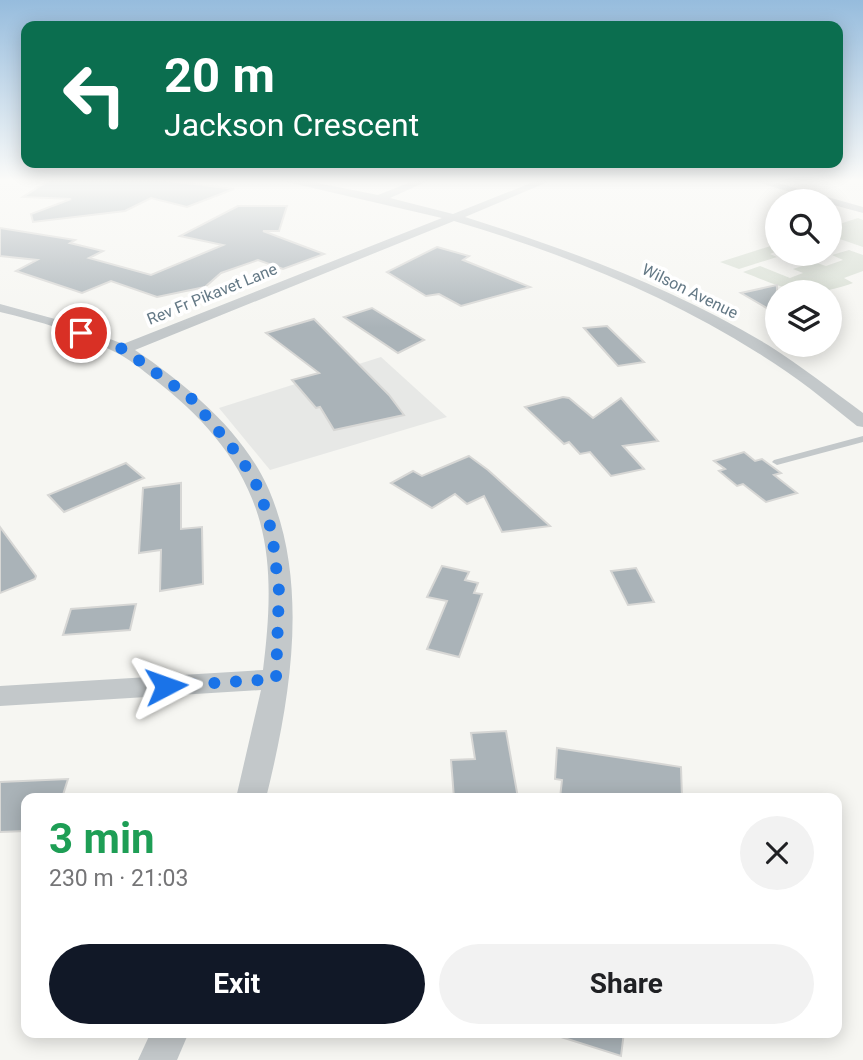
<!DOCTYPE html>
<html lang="en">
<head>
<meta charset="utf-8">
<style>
  body { margin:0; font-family:Roboto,sans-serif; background:#f2f2f2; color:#202124; height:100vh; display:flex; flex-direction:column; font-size:26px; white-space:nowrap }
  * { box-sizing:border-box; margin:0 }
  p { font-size:23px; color:#757577 }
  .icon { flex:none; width:38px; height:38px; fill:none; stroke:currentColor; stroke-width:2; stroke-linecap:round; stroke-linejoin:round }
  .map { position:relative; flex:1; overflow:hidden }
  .drawer { position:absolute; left:21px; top:793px; width:821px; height:245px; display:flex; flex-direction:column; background:#fff; border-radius:14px; box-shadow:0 4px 18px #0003 }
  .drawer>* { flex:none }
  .banner { position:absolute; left:21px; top:21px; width:822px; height:147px; border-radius:14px; box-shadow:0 4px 18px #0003; background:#0b6e4f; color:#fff; overflow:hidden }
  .controls { position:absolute; left:765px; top:189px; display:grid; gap:14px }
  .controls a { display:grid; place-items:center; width:77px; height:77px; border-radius:50%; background:#fff; box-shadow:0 4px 18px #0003; font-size:35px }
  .pin { position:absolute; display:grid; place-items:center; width:60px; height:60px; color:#fff; margin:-30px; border:4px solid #fff; border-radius:50%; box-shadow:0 2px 7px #0007 }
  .me { position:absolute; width:77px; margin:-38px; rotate:86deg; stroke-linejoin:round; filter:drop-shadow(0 0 5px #0008) }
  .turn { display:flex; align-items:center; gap:24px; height:147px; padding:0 28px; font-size:32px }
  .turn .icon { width:91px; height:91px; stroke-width:2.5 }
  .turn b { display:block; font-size:49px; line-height:60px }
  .round { display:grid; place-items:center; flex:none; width:74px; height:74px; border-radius:37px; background:#f2f2f2 }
  .head { display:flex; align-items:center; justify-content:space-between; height:119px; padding:0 28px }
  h1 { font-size:42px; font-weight:700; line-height:52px; color:#1e9e55 }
  .button { display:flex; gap:14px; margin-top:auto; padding:14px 28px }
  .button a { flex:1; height:80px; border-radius:42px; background:#111827; color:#fff; font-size:28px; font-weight:700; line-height:80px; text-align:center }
  .button a+a { background:#f2f2f2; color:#202124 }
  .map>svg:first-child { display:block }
  .built { fill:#e7e8e6 }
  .green { fill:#d7ded3 }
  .building { fill:#aab3b8; stroke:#d7d7d5; stroke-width:2 }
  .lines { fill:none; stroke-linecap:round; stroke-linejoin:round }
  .service { fill:#c3c8ca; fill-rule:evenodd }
  .minor { fill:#c3c8ca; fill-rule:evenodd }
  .route { stroke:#1a73e8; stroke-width:12; stroke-dasharray:0 21.6 }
  .labels { text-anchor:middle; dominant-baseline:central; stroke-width:7; stroke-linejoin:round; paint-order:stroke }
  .far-street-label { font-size:16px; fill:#637885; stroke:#fff }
</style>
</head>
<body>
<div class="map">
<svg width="863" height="1060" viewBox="0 0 863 1060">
  <rect width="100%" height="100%" fill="#f6f6f2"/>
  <!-- built -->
  <path class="built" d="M381,357L447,417L270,470L219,408Z"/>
  <!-- green -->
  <g class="green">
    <path d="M858,218L863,220V247L834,237L830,238V227Z"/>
    <path d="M777,244V251L770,254L777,257L739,269L720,262Z"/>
    <path d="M849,250L863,255V271L844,278L853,283C805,300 789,290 743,272L760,266L790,278L803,273L793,269L814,262L826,266L843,260L832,255Z"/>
  </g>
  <!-- building -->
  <g class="building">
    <path d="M51,179H155L234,189L187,207L151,198L125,211L33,222L31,214L71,199L23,197Z"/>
    <path d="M238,206H287L279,231H263L324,254L283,269L258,260L221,273L205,287L157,297L111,281L82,293L16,271L37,260L0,256V228L75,240L70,243L103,251L89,258L151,275L223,245L180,236Z"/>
    <path d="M437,247L469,256L463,260L530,287L461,306L439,294L426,296L387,272Z"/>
    <path d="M777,285V314L741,293Z"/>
    <path d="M372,308L424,340L398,353L344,317Z"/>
    <path d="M314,319L389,395L404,415L334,430L320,407L316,408L292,380L319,373L266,333Z"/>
    <path d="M607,326L644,362L618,366L584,328Z"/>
    <path d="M563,397L569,398L593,418L621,398L658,441L623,446L644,469L611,476L590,452L580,454L569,442L564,444L525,407Z"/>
    <path d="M744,452L755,461L762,459L781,473L774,475L797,493L766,502L743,484L737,486L719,471L725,469L714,461Z"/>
    <path d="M469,456L488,470L550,526L502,532L484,496L467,504L455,494L432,508L391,483L413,471L422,476Z"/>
    <path d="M126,463L144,478L64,512L48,495Z"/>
    <path d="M181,483V529L202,527L203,584L160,591L161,550L139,553L143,488Z"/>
    <path d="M0,527L36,576L35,579L0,593Z"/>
    <path d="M442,566L469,572L465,580L478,583L474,593L482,594L459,657L427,649L447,601L427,597Z"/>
    <path d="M636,568L654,602L628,605L611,571Z"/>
    <path d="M136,604L130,630L63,635L71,609Z"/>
    <path d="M506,731L518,798H454L451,760L475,759L471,733Z"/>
    <path d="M557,748L681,767L682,798H560L562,780L555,779Z"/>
    <path d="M68,779L62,798H26V831L0,832V782Z"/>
    <path d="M561,1032H624L621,1056L561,1037Z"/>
  </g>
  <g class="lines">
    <!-- service -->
    <path class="service" d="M863,436V442L777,465L772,462L774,460Z"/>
    <!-- minor -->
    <g class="minor">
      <path d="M274,179H297L378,195L418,179H432L390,198L453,214L541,179H555L465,217C569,250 674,288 768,345C801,366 832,390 863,413V427L857,426C825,400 793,374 758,353C665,294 559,252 454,221L135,350C187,385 243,431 269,490C310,586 290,701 266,798H236L261,690L0,706V686L263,670C269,622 273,569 260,522C243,461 203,417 154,379C142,370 130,359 115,352C79,333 39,321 0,312V304L66,322L123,344L442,218Z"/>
      <path d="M747,179H764L863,207V213L830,204V201H820Z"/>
      <path d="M151,1032H189L177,1060H138Z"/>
    </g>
  </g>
  <!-- sky -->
  <linearGradient id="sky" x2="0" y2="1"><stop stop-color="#96bcdd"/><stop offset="0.55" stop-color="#fbfbf9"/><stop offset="1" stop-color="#fbfbf9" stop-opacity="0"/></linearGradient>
  <rect width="863" height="328" fill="url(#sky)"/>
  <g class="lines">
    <!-- route -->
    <path class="route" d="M81,333L123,349L191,398L240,457L260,491L272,533L279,591L276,679L166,686"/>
  </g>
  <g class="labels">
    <!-- far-street labels -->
    <g class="far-street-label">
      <text transform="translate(690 291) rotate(26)">Wilson Avenue</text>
      <text transform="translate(212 294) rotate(-22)">Rev Fr Pikavet Lane</text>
    </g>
  </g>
</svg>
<div class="controls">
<a><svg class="icon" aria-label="search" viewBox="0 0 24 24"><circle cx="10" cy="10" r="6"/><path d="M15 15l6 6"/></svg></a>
<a><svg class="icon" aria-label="layers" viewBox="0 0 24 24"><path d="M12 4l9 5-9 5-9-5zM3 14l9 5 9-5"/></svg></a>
</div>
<div class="pin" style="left:81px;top:333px;background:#d93025"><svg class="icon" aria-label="arrive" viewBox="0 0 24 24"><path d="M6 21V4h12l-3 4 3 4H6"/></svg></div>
<svg class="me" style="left:166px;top:686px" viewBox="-20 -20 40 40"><path d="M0-17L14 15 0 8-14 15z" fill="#1a73e8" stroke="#fff" stroke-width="4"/></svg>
<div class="banner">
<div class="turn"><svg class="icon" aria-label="left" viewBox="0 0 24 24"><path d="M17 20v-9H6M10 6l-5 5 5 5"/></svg><div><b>20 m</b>Jackson Crescent</div></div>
</div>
<section class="drawer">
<div class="head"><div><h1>3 min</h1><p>230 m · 21:03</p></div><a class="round"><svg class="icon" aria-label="close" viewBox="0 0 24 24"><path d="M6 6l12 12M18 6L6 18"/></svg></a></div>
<div class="button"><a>Exit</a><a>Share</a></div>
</section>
</div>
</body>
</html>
